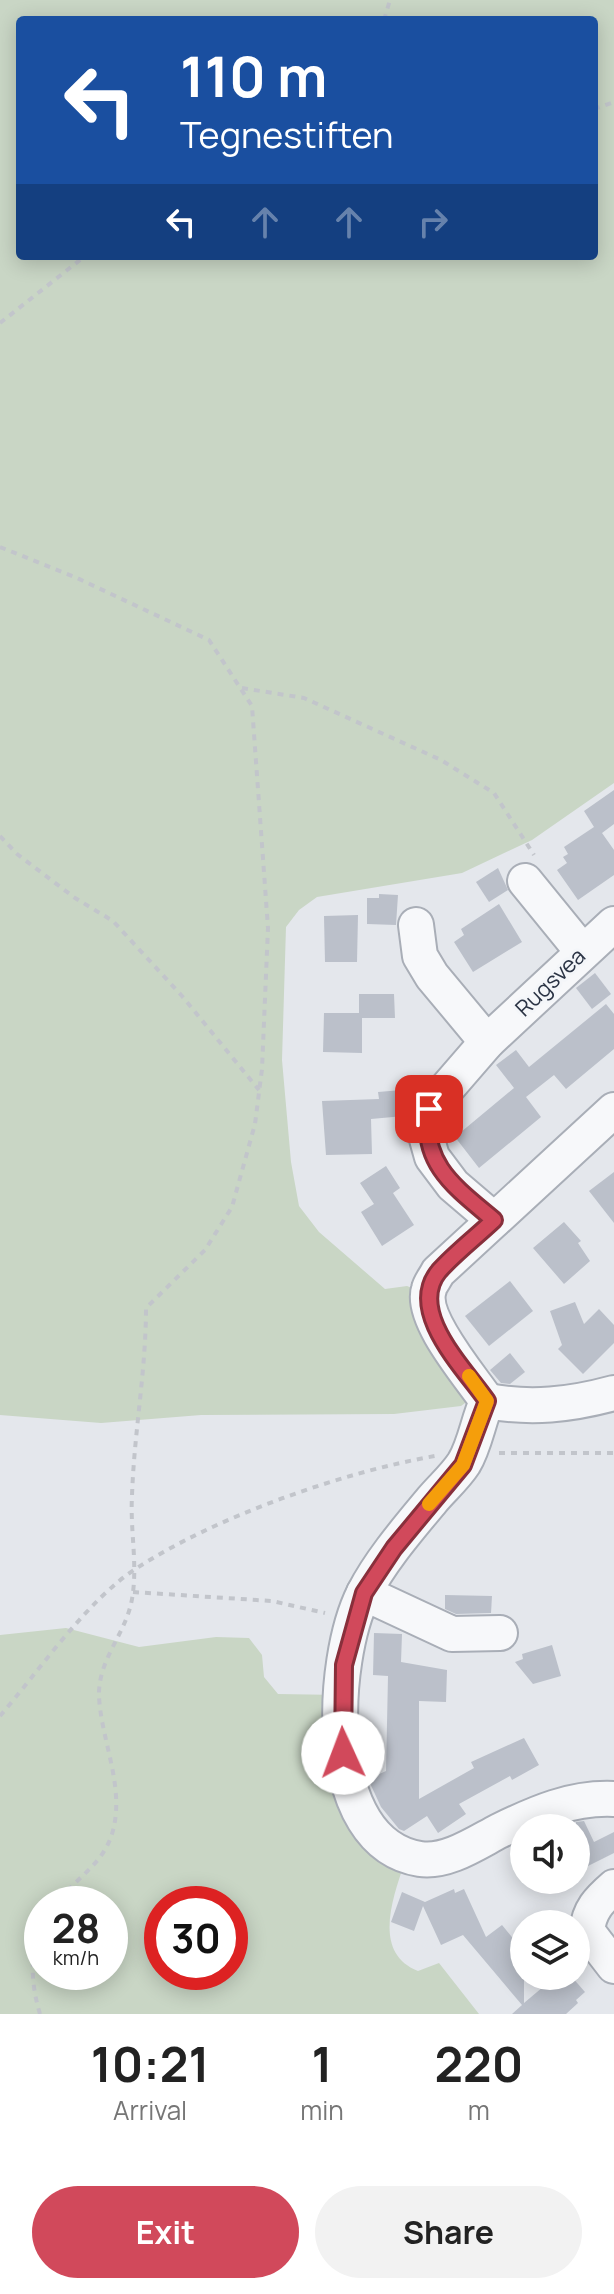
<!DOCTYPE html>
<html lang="en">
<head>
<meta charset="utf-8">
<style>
  body { margin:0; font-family:Manrope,sans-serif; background:#f2f2f2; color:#222; height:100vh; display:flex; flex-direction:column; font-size:30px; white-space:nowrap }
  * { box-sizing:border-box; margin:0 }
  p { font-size:26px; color:#767676 }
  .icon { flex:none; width:44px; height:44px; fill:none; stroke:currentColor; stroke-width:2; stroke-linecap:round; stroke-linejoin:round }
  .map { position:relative; height:2014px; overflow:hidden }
  .sheet { display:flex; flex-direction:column; background:#fff; flex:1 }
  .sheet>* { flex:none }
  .hud { position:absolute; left:16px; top:16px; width:582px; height:244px; border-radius:8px; box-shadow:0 4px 20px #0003; background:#1a4fa0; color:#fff; overflow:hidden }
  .controls { position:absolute; left:510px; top:1814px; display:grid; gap:16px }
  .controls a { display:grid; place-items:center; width:80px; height:80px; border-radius:50%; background:#fff; box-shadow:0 4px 20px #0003; font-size:40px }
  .speed { position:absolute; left:24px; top:1886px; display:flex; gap:16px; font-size:40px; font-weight:700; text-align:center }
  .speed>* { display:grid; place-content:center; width:104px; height:104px; border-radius:50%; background:#fff; box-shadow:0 4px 20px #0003; line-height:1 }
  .speed small { font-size:20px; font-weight:400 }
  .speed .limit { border:12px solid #d22; background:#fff; color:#111 }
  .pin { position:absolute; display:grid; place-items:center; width:68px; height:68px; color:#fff; margin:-34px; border-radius:16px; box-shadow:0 4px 12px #0006 }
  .me { position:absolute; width:88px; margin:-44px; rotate:358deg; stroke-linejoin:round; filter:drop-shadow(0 0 6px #0008) }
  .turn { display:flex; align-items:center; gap:28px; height:168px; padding:0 32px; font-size:36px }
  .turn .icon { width:104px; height:104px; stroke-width:2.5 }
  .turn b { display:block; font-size:56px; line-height:68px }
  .lanes { display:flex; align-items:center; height:76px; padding:0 32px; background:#0003; justify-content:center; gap:40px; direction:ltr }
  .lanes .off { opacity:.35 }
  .eta { display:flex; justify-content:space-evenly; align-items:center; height:136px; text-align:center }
  .eta b { font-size:48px; font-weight:700; line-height:56px }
  .action { display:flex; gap:16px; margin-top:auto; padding:16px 32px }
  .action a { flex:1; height:92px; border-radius:48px; background:#d1495b; color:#fff; font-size:32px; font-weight:700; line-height:92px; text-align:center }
  .action a+a { background:#f2f2f2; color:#222 }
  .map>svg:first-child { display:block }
  .green { fill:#c9d6c5; fill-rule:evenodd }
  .building { fill:#bbc0ca }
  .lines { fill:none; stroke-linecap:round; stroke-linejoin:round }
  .minor-casing { stroke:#a9aeb7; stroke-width:38 }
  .path { stroke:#c2c5cb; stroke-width:4; stroke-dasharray:6 6; stroke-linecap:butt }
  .minor { stroke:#f7f8fa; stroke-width:34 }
  .route-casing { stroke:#882f3b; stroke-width:20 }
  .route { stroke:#d1495b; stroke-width:14 }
  .slow { stroke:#f59e0b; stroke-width:14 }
  .labels { text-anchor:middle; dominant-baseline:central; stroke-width:6; stroke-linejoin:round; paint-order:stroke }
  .street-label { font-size:22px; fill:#2b3445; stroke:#f4f6f9 }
</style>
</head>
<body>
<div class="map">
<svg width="614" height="2014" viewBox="0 0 614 2014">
  <rect width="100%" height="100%" fill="#e4e7ec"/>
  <!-- green -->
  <g class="green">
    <path d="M0,0H614V783L532,840L462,873L317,897L299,910L286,927L282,1060L291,1162L299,1206L319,1232L385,1289L407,1286L417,1290L490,1385L461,1406L394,1414L201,1415L101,1423L0,1415ZM20,20H594V256H20Z"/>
    <path d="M66,1628L139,1647L216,1637L249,1638L262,1655L264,1677L278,1694L340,1695L364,1787L404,1864C393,1898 372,1953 418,1971L439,1963L479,2014H0V1635ZM42,1904H110V1972H42ZM162,1904H230V1972H162Z"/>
  </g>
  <!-- building -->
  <g class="building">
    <path d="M614,790V824L602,833L614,850V875L578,900L557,870L567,863L563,857L568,854L564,847L594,827L584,811Z"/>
    <path d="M498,868L508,890L489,902L476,882Z"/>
    <path d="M379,894L398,895L396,925L367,924V898H379Z"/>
    <path d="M499,904L522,942L473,972L454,942L464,935L461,929Z"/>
    <path d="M358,915L357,962H325L324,916Z"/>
    <path d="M595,973L611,994L592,1009L576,988Z"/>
    <path d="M359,994H394L395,1018H362V1053L323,1052L324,1013H359Z"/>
    <path d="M606,1004L614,1014V1049L566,1089L554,1075L526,1097L541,1117L479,1168L455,1137L514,1088L496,1065L516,1050L529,1067Z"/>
    <path d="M402,1090L404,1116L371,1119L372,1154L326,1155L322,1101L379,1099L378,1092Z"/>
    <path d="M386,1166L400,1188L393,1193L414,1225L382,1246L361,1212L374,1204L360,1183Z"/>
    <path d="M614,1172V1223L589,1191Z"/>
    <path d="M564,1222L581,1241L578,1243L590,1261L564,1284L533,1248Z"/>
    <path d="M510,1281L533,1311L489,1346L465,1316Z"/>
    <path d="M575,1302L584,1324L599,1309L614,1325V1343L583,1374L558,1349L562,1345L550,1311Z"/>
    <path d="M510,1353L525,1372L510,1384L501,1383L490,1370Z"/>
    <path d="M445,1595L492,1596L491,1613L456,1614L445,1609Z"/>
    <path d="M374,1633L402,1634L401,1662L447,1670L446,1702L419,1701V1799L474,1768L471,1762L524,1738L539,1765L512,1780L510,1776L459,1804L466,1814L438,1833L427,1816L404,1831L399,1829L381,1807L368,1779L386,1771L388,1676L373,1675Z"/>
    <path d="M552,1645L561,1676L533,1684L515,1662L523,1659L522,1654Z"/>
    <path d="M584,1821L594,1842L614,1832V1853L576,1872V1822Z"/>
    <path d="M454,1889L455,1893L464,1889L486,1937L502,1925L524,1952V2003L556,1976H571L585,1992L576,2000L578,2003L566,2014H512L522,2005L463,1935L441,1945L423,1906L414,1931L391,1922L402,1892L425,1902Z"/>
  </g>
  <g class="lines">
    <defs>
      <g id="minor">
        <path d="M525,881L582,951"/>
        <path d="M416,925L420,956L432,976L487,1042"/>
        <path d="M614,1110L438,1272C435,1278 430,1284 429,1289C419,1318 471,1377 487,1401C478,1421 475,1445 464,1463C455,1477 442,1488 432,1500C408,1529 381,1560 364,1593C330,1660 320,1843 420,1859C447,1863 476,1843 499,1831C536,1813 572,1797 614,1799"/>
        <path d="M494,1220L453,1185L432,1157L425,1132L429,1109L487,1042L614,924"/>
        <path d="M487,1401C531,1409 570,1405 614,1393"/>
        <path d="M364,1593L452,1634L500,1633"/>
        <path d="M614,1887C599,1900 589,1910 587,1931L614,1966"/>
      </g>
    </defs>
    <!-- minor casing -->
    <use href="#minor" class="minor-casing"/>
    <!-- path -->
    <g class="path">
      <path d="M384,20L390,0"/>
      <path d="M594,109L614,102"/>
      <path d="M0,323L85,256"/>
      <path d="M0,547L77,578L209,640L252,706L268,928L262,1069L255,1124L232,1207L205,1250L146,1308C146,1371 134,1433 132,1496C130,1531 138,1565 132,1599C126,1634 98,1659 99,1696C101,1741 126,1788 112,1834C102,1866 75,1878 56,1904"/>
      <path d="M242,688L304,698L441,760L494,793L534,855"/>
      <path d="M0,836L17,854L75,898L113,921L182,996L259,1090"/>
      <path d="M499,1453H614"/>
      <path d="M133,1592L272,1601L325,1613"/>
      <path d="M0,1716C38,1672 89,1598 137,1568C215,1517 343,1472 435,1456"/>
      <path d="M40,2014C31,1984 29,1954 42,1926"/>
    </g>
    <!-- minor -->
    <use href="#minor" class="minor"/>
  </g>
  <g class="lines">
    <defs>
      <path id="route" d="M343,1753L344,1665L364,1593L394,1548L463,1465L487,1401C464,1368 406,1311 439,1271C455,1253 476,1237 494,1220C456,1188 420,1164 429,1109"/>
    </defs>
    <!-- route casing -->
    <use href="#route" class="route-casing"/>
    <!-- route -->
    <use href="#route" class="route"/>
    <!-- slow -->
    <path class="slow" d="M429,1504L463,1465L487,1401L469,1376"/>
  </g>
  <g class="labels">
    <!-- street labels -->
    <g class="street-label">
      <text transform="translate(550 982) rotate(-44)">Rugsvea</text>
    </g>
  </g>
</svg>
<div class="controls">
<a><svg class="icon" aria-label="sound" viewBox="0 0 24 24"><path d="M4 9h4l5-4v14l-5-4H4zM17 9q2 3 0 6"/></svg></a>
<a><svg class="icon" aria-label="layers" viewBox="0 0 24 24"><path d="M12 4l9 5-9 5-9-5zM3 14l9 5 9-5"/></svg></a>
</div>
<div class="speed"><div>28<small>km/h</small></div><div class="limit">30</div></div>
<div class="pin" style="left:429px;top:1109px;background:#d93025"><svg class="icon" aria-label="arrive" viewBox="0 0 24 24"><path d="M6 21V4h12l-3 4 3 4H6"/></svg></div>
<svg class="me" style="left:343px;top:1753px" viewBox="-20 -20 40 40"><circle r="19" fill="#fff"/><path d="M0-13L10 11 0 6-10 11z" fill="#d1495b"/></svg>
<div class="hud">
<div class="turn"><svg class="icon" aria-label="left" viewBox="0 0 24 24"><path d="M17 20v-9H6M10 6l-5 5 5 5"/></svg><div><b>110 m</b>Tegnestiften</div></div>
<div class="lanes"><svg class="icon" aria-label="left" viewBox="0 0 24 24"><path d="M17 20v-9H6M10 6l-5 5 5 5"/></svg><svg class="icon off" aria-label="ahead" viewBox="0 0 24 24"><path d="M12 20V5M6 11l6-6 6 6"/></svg><svg class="icon off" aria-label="ahead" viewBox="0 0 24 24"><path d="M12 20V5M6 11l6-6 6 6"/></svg><svg class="icon off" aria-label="right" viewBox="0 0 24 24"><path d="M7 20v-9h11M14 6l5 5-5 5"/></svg></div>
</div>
</div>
<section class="sheet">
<div class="eta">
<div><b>10:21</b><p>Arrival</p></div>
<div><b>1</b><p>min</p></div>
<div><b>220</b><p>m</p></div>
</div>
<div class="action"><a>Exit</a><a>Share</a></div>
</section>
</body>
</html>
